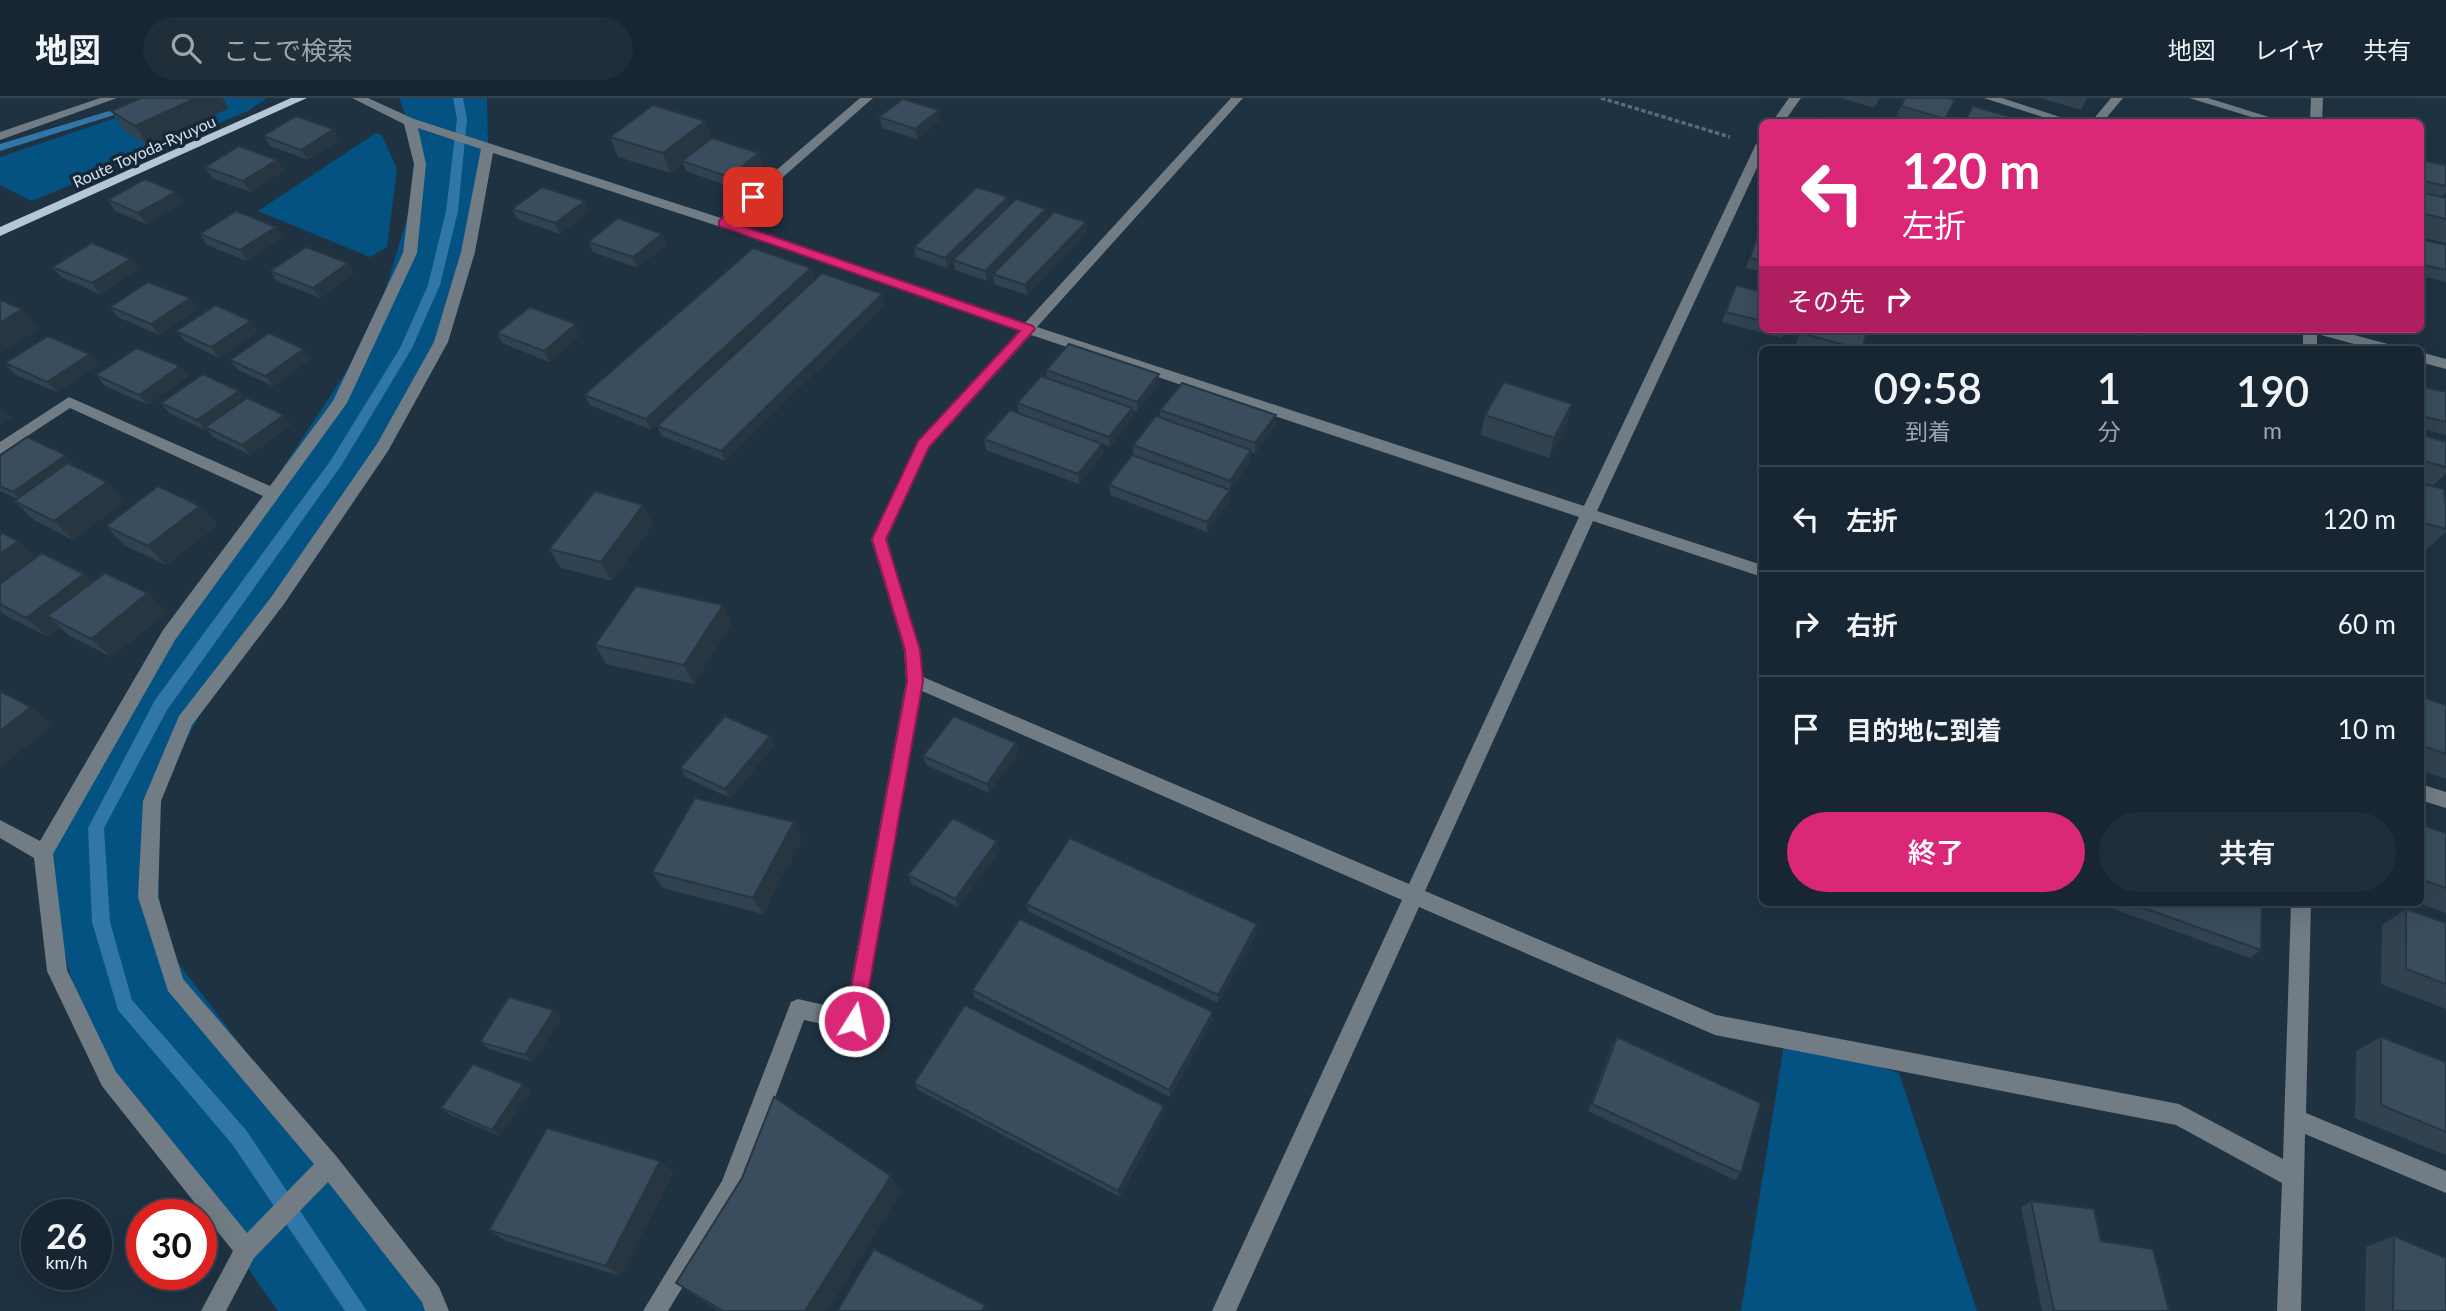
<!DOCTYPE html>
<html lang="ja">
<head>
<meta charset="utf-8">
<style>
  body { margin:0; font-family:Lato,"Noto Sans JP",sans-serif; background:#202e3a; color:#f1f3f6; height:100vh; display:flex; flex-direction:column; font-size:26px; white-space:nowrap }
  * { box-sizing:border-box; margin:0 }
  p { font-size:23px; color:#9ea5ac }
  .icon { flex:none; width:38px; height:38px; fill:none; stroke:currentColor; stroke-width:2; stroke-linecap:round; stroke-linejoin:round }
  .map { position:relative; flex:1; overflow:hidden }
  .side { position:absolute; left:1759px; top:248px; width:665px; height:560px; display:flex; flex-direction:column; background:#172632; border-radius:10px; box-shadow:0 7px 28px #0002,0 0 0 2px #36434d }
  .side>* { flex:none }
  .banner { position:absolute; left:1759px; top:21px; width:665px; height:214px; border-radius:10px; box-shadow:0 7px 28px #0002,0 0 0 2px #36434d; background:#db2777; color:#fff; overflow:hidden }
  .speed { position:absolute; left:21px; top:1101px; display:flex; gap:14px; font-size:35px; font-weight:700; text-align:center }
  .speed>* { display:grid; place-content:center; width:91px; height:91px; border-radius:50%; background:#172632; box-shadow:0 7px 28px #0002,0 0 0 2px #36434d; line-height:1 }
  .speed small { font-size:18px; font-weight:400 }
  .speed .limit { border:10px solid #d22; background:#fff; color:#111 }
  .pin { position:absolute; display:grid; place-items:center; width:60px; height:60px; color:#fff; margin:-30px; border-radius:14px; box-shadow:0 4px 10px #0006 }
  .me { position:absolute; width:77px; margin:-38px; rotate:10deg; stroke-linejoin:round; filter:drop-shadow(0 0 5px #0008) }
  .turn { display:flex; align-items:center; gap:24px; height:147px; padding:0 28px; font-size:32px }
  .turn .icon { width:91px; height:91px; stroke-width:2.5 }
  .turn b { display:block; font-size:49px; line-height:60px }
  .then { display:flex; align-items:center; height:66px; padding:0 28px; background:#0003; gap:14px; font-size:26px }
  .eta { display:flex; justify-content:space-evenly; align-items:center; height:119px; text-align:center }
  .eta b { font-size:42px; font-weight:600; line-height:49px }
  .action { display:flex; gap:14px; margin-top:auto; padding:14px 28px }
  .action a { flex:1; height:80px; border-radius:42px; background:#db2777; color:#fff; font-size:28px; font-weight:600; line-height:80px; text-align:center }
  .action a+a { background:#202e3a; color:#f1f3f6 }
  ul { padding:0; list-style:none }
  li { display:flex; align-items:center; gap:21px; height:105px; padding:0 28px; border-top:2px solid #36434d }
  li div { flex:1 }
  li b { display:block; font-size:26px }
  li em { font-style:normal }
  header { display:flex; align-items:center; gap:42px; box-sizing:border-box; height:98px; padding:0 35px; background:#172632; border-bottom:2px solid #36434d }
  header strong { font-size:33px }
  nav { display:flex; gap:38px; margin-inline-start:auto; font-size:24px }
  .search { width:490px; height:63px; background:#202e3a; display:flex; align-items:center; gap:18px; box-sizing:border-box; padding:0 24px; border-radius:38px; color:#9ea5ac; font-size:26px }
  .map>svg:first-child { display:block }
  .green { fill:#035282 }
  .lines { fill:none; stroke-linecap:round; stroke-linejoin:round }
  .stream { fill:#3176a9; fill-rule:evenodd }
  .path { stroke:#5a6a78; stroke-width:3.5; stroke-dasharray:4.5 2.5; stroke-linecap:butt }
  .minor { fill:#727c84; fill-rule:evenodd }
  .major { fill:#b3c7d7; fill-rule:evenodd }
  .wall { fill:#314251 }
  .shaded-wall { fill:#283642 }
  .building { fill:#394d5e; stroke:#283642; stroke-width:2 }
  .route { fill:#db2777; stroke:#8e194d; stroke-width:2 }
  .labels { text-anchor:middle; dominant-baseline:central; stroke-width:7; stroke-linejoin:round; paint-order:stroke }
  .far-street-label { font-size:16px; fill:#d6e2ec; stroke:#162837 }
</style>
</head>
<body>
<header>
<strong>地図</strong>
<div class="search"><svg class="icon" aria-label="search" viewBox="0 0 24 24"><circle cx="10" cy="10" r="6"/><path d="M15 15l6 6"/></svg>ここで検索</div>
<nav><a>地図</a><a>レイヤ</a><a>共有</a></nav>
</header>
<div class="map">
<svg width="2446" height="1213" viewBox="0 0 2446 1213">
  <rect width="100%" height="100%" fill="#1f3242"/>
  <!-- green -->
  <g class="green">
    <path d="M175,0H267L248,13L32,103L0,87V59Z"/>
    <path d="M399,0H487L488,49L446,225L405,310L227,568L152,703L163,845L431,1197L435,1213H278L92,947L49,807L43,755L145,579L373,233L418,84L412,34Z"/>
    <path d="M376,35L382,37L397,71L387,149L370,159L258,113Z"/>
    <path d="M1785,941L1899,975L1977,1213H1741Z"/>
  </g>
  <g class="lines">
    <!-- stream -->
    <g class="stream">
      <path d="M152,0H168L0,53V46Z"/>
      <path d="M453,0H463L467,21L458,113L440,187L412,250L341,368L167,612L104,730L110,824L132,902L246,1032L367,1213H345L232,1046L118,912L92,824L88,730L155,602L331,362L400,250L428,187L446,113L457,21Z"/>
    </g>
    <!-- path -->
    <path class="path" d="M1601,0L1730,39"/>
    <!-- minor -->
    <g class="minor">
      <path d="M100,0H117L0,42V34Z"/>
      <path d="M352,0H368L414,21L721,120L860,0H873L732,124L1025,225L1231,0H1243L1037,229L1584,408L1756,46L1762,42V59L1597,413L1762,467V479L1593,423L1425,793L1716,917L2179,1006L2283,1061L2291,805H2311L2306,1015L2446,1073V1095L2305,1036L2301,1213H2277L2282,1085L2176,1027L1715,937L1419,809L1236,1213H1212L1402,802L922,593L861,930L854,933L804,922L738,1098L668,1213H643L722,1083L791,904L798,901L846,912L906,583L904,552L871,441L918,343L1019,233L718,128L493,55L475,154L448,244L388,353L284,506L192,627L161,703L158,799L183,881L337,1059L439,1189L449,1213H425L422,1204L328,1084L254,1160L226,1213H201L233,1153L102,988L47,873L34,760L0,740V722L40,743L163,532L263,398L70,310L0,356V344L69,299L270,388L333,303L403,155L414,66L404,26ZM418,30L481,51L461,154L434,244L377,346L272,498L179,618L143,703L138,799L168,893L314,1066L247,1135L116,974L67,872L53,756L175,542L347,305L417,155L426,66ZM1031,237L1579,419L1409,786L923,579L920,552L887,441L929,350Z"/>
      <path d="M1789,0H1801L1784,24H1772Z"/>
      <path d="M1984,0H2002L2075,24H2058Z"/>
      <path d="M2111,0H2123L2103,24H2091Z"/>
      <path d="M2189,0H2208L2285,24H2268Z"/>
      <path d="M2311,0H2323L2322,24H2310Z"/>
      <path d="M2303,231H2332L2399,249L2401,252H2377L2317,236V252H2303Z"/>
      <path d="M2420,254L2446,261V271L2420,264Z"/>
      <path d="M2420,686L2446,694V710L2420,702Z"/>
    </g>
    <!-- major -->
    <path class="major" d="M291,0H307L0,138V129Z"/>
  </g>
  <!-- wall -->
  <g class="wall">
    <path d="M1841,0H1880L1874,10Z"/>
    <path d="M2040,0H2087L2081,12Z"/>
    <path d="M1955,2L1944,24H1919L1896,18L1901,8Z"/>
    <path d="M229,10L149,48L125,33L111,13Z"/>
    <path d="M879,19L940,22L917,41L882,30Z"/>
    <path d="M705,23L711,41L759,55L763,66L733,90L686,73L683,65L670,75L618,59L610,39Z"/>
    <path d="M263,38L340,42L308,62L270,48Z"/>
    <path d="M277,62L284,73L250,94L212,80L205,69Z"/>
    <path d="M2420,62L2446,67V94L2442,99L2446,100V145L2420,139Z"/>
    <path d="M1008,99L1009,107L1046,111L1048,120L1086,124L1087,134L1027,197L994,186L993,177L987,183L955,172L953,164L947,170L916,159L914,149Z"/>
    <path d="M108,102L183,104L146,126L115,113Z"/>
    <path d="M1762,109V128L1756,126Z"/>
    <path d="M512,111L589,113L560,136L517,121Z"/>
    <path d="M1758,135L1762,136V174L1746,170Z"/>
    <path d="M200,136L283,139L247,163L207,147Z"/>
    <path d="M662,136L666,146L637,170L593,154L588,144Z"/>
    <path d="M2420,141L2446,147V184L2420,178Z"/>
    <path d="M348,165L354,175L320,200L277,183L270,173Z"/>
    <path d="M52,169L139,171L100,196L61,179Z"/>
    <path d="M811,170L814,180L651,332L590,307L584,297Z"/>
    <path d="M1736,187L1762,194V231H1785L1782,240L1722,224Z"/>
    <path d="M190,200L198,211L159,237L118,219L110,209Z"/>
    <path d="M885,206L725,363L662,338L657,328Z"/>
    <path d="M1801,231H1868L1862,252H1820L1796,246Z"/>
    <path d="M2112,231H2145L2140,238Z"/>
    <path d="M176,233H258L219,260L185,243Z"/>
    <path d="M497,235L581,237L549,264L502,245Z"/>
    <path d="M311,261L273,288L238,272L230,262Z"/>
    <path d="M5,265L99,266L57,294L14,276Z"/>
    <path d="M1046,272L1159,286L1137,314L1132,312L1133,320L1110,349L1102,346L1103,356L1079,386L986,352L984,341L1019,315L1017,305L1047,280Z"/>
    <path d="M96,277L188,278L148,307L105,288Z"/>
    <path d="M2420,288L2446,294V337L2420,330Z"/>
    <path d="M161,305L291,327L250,357L213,339L207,331L205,332L169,315Z"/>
    <path d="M1572,306L1567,325L1549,360L1481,337L1485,317Z"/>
    <path d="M1160,312L1276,327L1255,356L1251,354V363L1230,392V402L1207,434L1110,397L1109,387L1133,357V347L1160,320Z"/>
    <path d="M2420,336L2446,344V375L2433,388L2446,410V434L2427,451L2420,449Z"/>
    <path d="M0,358L76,367L74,368L125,403L73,442L34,422L14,403L17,401L0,393Z"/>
    <path d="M643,407L653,426L612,483L561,470L549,451Z"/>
    <path d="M200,408L217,427L166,467L124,447L106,428Z"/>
    <path d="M0,434L18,443L36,460L84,476L92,484L148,495L167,514L111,559L68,537L60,529L47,538L5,517L0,512Z"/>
    <path d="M731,526L694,586L606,566L595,547Z"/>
    <path d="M2420,598L2446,607V681L2420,672Z"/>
    <path d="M770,638L774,648L730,700L685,679L680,670Z"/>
    <path d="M1018,655L989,695L926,667L923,658Z"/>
    <path d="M2420,726L2446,735V815L2418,805H2420Z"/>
    <path d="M802,741L763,816L663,790L652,774Z"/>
    <path d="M1000,752L958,809L912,786L908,777Z"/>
    <path d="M2097,805H2262L2261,852L2250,860Z"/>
    <path d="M1026,806L1257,826V834L1218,905L1029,814Z"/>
    <path d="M2406,811L2446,825V911L2381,886L2382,827Z"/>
    <path d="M972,892L1213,921L1170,999L975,900Z"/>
    <path d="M554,912L561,920L533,964L489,951L480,944Z"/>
    <path d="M1617,939L1741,1075L1735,1082L1588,1013L1612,947Z"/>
    <path d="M2381,939L2446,964V1057L2355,1020L2356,953Z"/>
    <path d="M914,985L1164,1008L1165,1015L1120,1099L918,992Z"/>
    <path d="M531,993L500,1038L450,1017L441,1010Z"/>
    <path d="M660,1063L673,1075L620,1178L506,1143L489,1132Z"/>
    <path d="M901,1094L827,1213H719L695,1198L676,1185Z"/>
    <path d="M2031,1103L2101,1143L2169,1213H2042L2021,1109Z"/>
    <path d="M2394,1138L2446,1213H2365L2366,1149Z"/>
  </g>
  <!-- shaded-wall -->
  <g class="shaded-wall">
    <path d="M196,0H222L229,10L149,48L135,28Z"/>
    <path d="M939,12L940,22L917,41L915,31Z"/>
    <path d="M705,23L712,43L682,63L683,65L670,75L663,55Z"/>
    <path d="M334,31L340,42L308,62L301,52Z"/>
    <path d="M759,55L763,66L733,90L729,79Z"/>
    <path d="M277,62L284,73L250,94L243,83Z"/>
    <path d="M176,94L183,104L146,126L138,115Z"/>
    <path d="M1008,99L1009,109L953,162V164L947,170L945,160Z"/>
    <path d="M585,103L589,113L560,136L555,125Z"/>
    <path d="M1046,111L1048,121L987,183L985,173Z"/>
    <path d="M1086,124L1087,134L1027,197L1025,187Z"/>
    <path d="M276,129L283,139L247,163L240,152Z"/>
    <path d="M662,136L666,146L637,170L633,159Z"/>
    <path d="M131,161L139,171L100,196L92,185Z"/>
    <path d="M348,165L354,175L320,200L313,190Z"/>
    <path d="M811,170L814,180L651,332L646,321Z"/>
    <path d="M882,196L885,206L725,363L721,353Z"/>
    <path d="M190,200L198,211L159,237L151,226Z"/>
    <path d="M22,211L40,231L0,256V225Z"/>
    <path d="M251,223L258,233L219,260L211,249Z"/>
    <path d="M576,226L581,237L549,264L544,253Z"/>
    <path d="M304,251L311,261L273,288L265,278Z"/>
    <path d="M90,256L99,266L57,294L47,284Z"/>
    <path d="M180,268L188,278L148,307L139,297Z"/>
    <path d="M1159,276V286L1137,314V304Z"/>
    <path d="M239,293L246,303L205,329L207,331L205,332L197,322Z"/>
    <path d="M1572,306L1567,325L1549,360L1554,340Z"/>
    <path d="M2,310L12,320L0,328V311Z"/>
    <path d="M1132,310L1133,320L1110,349L1109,339Z"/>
    <path d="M284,317L291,327L250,357L242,347Z"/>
    <path d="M1276,317V327L1255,356V345Z"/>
    <path d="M1102,346L1103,356L1079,386L1078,376Z"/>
    <path d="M1251,352V363L1230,392V402L1207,434V424L1230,392V383Z"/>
    <path d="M66,357L76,367L23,404L13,394Z"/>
    <path d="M107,384L125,403L73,442L54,423Z"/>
    <path d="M643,407L653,426L612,483L601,464Z"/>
    <path d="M200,408L217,427L166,467L148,448Z"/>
    <path d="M18,443L38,462L0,490V456Z"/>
    <path d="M84,476L103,495L47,518L60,529L47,538L26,520Z"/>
    <path d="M148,495L167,514L111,559L91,541Z"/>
    <path d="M723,507L731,526L694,586L684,567Z"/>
    <path d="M31,609L53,627L0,670V633Z"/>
    <path d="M770,638L774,648L730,700L725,691Z"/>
    <path d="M1016,645L1018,655L989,695L987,686Z"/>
    <path d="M794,724L802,741L763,816L753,800Z"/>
    <path d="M997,743L1000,752L958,809L955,801Z"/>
    <path d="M1257,826V834L1218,905V897Z"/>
    <path d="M554,912L561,920L533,964L525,957Z"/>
    <path d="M1213,914V921L1170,999L1169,992Z"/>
    <path d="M523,986L531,993L500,1038L492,1032Z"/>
    <path d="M1164,1008L1165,1015L1120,1099L1118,1093Z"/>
    <path d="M660,1063L673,1075L620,1178L606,1168Z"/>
    <path d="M891,1078L901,1094L827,1213H805Z"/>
    <path d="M985,1207L989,1213H982Z"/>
  </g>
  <!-- building -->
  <g class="building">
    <path d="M141,0H196L135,28L111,13Z"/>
    <path d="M1905,0H1948L1955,2L1945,21L1901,8Z"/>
    <path d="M903,1L939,12L915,31L879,19Z"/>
    <path d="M653,7L705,23L663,55L610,39Z"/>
    <path d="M1973,8L2018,21L2016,24H1964Z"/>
    <path d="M296,18L334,31L301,52L263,38Z"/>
    <path d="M1817,20L1831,24H1814Z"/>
    <path d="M712,40L759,55L729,79L682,63Z"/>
    <path d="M239,48L277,62L243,83L205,69Z"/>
    <path d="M2420,62L2446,67V88L2420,82Z"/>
    <path d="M145,81L176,94L138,115L108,102Z"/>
    <path d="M542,89L585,103L555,125L512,111Z"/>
    <path d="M977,89L1008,99L945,160L914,149Z"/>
    <path d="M2420,94L2446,100V121L2420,115Z"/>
    <path d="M1016,101L1046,111L985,173L953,162Z"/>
    <path d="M236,113L276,129L240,152L200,136Z"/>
    <path d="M1054,114L1086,124L1025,187L993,176Z"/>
    <path d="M618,120L662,136L633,159L588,144Z"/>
    <path d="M1758,135L1762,136V163L1750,160Z"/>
    <path d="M2420,141L2446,147V172L2420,166Z"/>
    <path d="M92,145L131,161L92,185L52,169Z"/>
    <path d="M306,149L348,165L313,190L270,173Z"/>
    <path d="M753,150L811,170L646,321L584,297Z"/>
    <path d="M822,175L882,196L721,353L657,328Z"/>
    <path d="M148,184L190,200L151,226L110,209Z"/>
    <path d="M1736,187L1762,194V223L1726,214Z"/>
    <path d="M0,202L22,211L0,225Z"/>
    <path d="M216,207L251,223L211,249L176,233Z"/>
    <path d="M530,209L576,226L544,253L497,235Z"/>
    <path d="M1802,231H1868L1862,252L1801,235Z"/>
    <path d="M269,235L304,251L265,278L230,262Z"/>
    <path d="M48,238L90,256L47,284L5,265Z"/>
    <path d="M1069,246L1159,276L1137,304L1046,272Z"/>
    <path d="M137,250L180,268L139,297L96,277Z"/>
    <path d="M203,276L239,293L197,322L161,305Z"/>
    <path d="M1041,278L1132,310L1109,339L1017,305Z"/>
    <path d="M1504,284L1572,306L1554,340L1485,317Z"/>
    <path d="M1182,285L1276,317L1255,345L1160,312Z"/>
    <path d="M2420,288L2446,294V324L2422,318Z"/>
    <path d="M247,300L284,317L242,347L205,329Z"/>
    <path d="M1010,312L1102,346L1078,376L984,341Z"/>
    <path d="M1156,318L1251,352L1230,383L1133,347Z"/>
    <path d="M2420,336L2446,344V369L2420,362Z"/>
    <path d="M27,339L66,357L13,394L0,388V358Z"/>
    <path d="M1132,357L1230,392L1207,424L1109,387Z"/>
    <path d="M68,365L107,384L54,423L14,403Z"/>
    <path d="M2420,385L2444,391L2446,410V431L2420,424Z"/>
    <path d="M158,388L200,408L148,448L106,428Z"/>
    <path d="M595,393L643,407L601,464L549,451Z"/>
    <path d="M0,434L18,443L0,456Z"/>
    <path d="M42,455L84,476L26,520L0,506V486Z"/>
    <path d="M105,475L148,495L91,541L47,518Z"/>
    <path d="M636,488L723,507L684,567L595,547Z"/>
    <path d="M0,593L31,609L0,633Z"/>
    <path d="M2420,598L2446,607V656L2420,647Z"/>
    <path d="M725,618L770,638L725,691L680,670Z"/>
    <path d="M954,618L1016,645L987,686L923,658Z"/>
    <path d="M695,700L794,724L753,800L652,774Z"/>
    <path d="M953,720L997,743L955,801L908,777Z"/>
    <path d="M2420,726L2446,735V790L2420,781Z"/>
    <path d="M1070,740L1257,826L1218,897L1026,806Z"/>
    <path d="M2130,805H2262L2261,852Z"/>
    <path d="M2406,811L2446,825V886L2406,871Z"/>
    <path d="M1020,821L1213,914L1169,992L972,892Z"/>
    <path d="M509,899L554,912L525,957L480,944Z"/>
    <path d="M965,907L1164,1008L1118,1093L914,985Z"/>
    <path d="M1617,939L1761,1005L1741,1075L1592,1006Z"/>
    <path d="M2381,939L2446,964V1034L2381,1007Z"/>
    <path d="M473,966L523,986L492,1032L441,1010Z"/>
    <path d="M774,999L891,1078L805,1213H723L676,1185L742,1080Z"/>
    <path d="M547,1030L660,1063L606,1168L489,1132Z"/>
    <path d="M2031,1103L2094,1111L2101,1143L2153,1151L2169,1213H2054Z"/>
    <path d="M2394,1138L2446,1160V1213H2393Z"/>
    <path d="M874,1151L985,1207L982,1213H837Z"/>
  </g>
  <!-- route -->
  <path class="route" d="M749,97L759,99L731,124L1033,228L1035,231L929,349L886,441L920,552L923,583L863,923L861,929L854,932L848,929L845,923L907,583L905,552L872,441L918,343L1020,233L719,128V123Z"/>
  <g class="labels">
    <!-- far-street labels -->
    <g class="far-street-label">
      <text transform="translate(144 53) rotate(-24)">Route Toyoda-Ryuyou</text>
    </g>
  </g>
</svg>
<div class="speed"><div>26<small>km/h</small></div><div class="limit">30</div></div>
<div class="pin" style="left:753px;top:99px;background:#d93025"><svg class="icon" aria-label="arrive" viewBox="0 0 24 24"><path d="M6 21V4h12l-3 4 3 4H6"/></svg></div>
<svg class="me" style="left:854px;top:923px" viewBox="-20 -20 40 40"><circle r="17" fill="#db2777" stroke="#fff" stroke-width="3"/><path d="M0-11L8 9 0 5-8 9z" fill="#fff"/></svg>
<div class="banner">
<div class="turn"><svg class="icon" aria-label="left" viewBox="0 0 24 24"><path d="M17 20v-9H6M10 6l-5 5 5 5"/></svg><div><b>120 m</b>左折</div></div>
<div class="then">その先<svg class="icon" aria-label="right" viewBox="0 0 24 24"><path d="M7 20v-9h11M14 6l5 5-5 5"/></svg></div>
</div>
<section class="side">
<div class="eta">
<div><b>09:58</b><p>到着</p></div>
<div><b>1</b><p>分</p></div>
<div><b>190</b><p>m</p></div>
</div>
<ul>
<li><svg class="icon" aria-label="left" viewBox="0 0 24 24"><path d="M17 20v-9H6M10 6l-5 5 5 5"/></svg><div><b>左折</b></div><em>120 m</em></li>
<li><svg class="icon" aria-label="right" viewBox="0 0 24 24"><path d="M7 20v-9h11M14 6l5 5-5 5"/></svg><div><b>右折</b></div><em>60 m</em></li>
<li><svg class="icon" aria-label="arrive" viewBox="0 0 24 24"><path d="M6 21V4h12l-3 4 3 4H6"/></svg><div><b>目的地に到着</b></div><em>10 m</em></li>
</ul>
<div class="action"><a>終了</a><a>共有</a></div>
</section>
</div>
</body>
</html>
